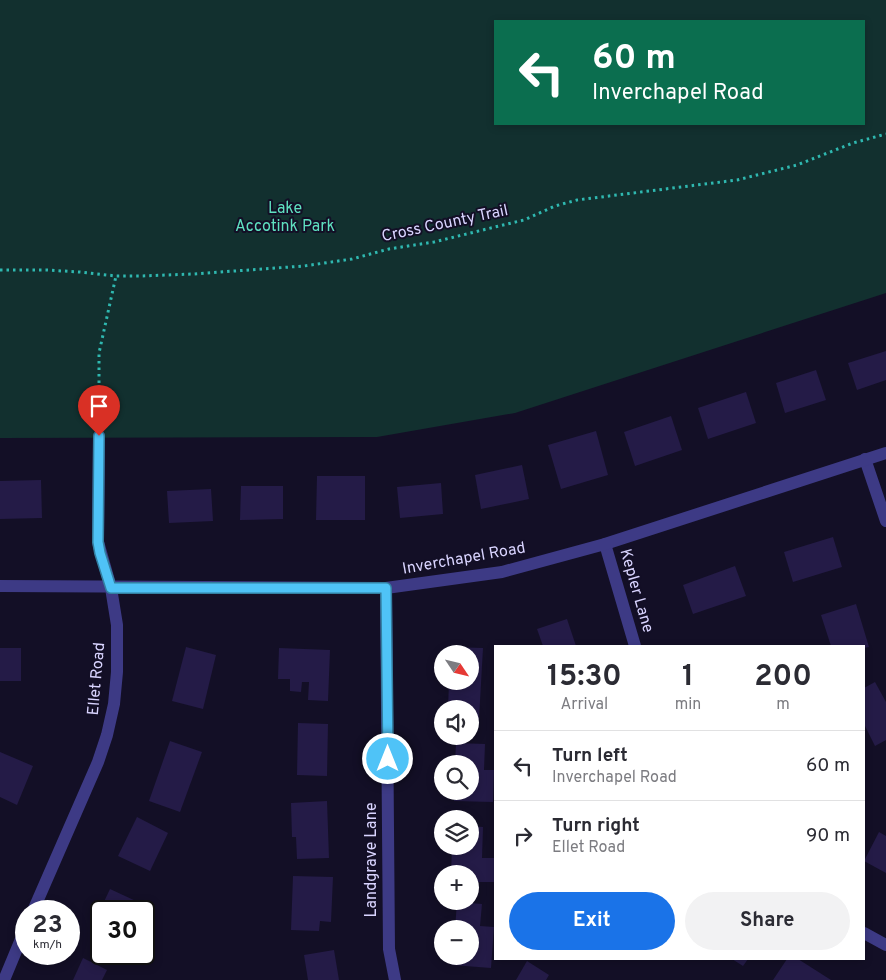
<!DOCTYPE html>
<html lang="en">
<head>
<meta charset="utf-8">
<style>
  body { margin:0; font-family:Overpass,sans-serif; background:#f2f2f3; color:#2b2b33; height:100vh; display:flex; flex-direction:column; font-size:19px; white-space:nowrap }
  * { box-sizing:border-box; margin:0 }
  p { font-size:16px; color:#7c7c81 }
  .icon { flex:none; width:28px; height:28px; fill:none; stroke:currentColor; stroke-width:2; stroke-linecap:round; stroke-linejoin:round }
  .map { position:relative; flex:1; overflow:hidden }
  .details { position:absolute; left:494px; top:645px; width:371px; height:315px; display:flex; flex-direction:column; background:#fff; border-radius:0px; box-shadow:0 2px 8px #0003 }
  .details>* { flex:none }
  .hud { position:absolute; left:494px; top:20px; width:371px; height:105px; border-radius:0px; box-shadow:0 2px 8px #0003; background:#0b6e4f; color:#fff; overflow:hidden }
  .needle { width:32px; rotate:125deg }
  .fabs { position:absolute; left:434px; top:645px; display:grid; gap:10px }
  .fabs a { display:grid; place-items:center; width:45px; height:45px; border-radius:50%; background:#fff; box-shadow:0 2px 8px #0003; font-size:25px }
  .speed { position:absolute; left:15px; top:900px; display:flex; gap:10px; font-size:25px; font-weight:700; text-align:center }
  .speed>* { display:grid; place-content:center; width:65px; height:65px; border-radius:50%; background:#fff; box-shadow:0 2px 8px #0003; line-height:1 }
  .speed small { font-size:12px; font-weight:400 }
  .speed .limit { border:2px solid #111; border-radius:8px; background:#fff; color:#111 }
  .pin { position:absolute; display:grid; place-items:center; width:42px; height:42px; color:#fff; margin:-51px -21px; border-radius:50% 50% 50% 0; rotate:-45deg; box-shadow:0 0 5px #0007 }
  .pin .icon { rotate:45deg }
  .me { position:absolute; width:55px; margin:-28px; rotate:0deg; stroke-linejoin:round; filter:drop-shadow(0 0 4px #0008) }
  .turn { display:flex; align-items:center; gap:18px; height:105px; padding:0 15px; font-size:22px }
  .turn .icon { width:65px; height:65px; stroke-width:2.5 }
  .turn b { display:block; font-size:35px; line-height:42px }
  .eta { display:flex; justify-content:space-evenly; align-items:center; height:85px; text-align:center }
  .eta b { font-size:30px; font-weight:700; line-height:35px }
  .button { display:flex; gap:10px; margin-top:auto; padding:10px 15px }
  .button a { flex:1; height:58px; border-radius:30px; background:#1a73e8; color:#fff; font-size:20px; font-weight:700; line-height:58px; text-align:center }
  .button a+a { background:#f2f2f3; color:#2b2b33 }
  ul { padding:0; list-style:none }
  li { display:flex; align-items:center; gap:15px; height:70px; padding:0 15px; border-top:1px solid #e1e1e2 }
  li div { flex:1 }
  li b { display:block; font-size:19px }
  li em { font-style:normal }
  .map>svg:first-child { display:block }
  .green { fill:#12302f; fill-rule:evenodd }
  .building { fill:#241b47 }
  .lines { fill:none; stroke-linecap:round; stroke-linejoin:round }
  .path { stroke:#2fb8b0; stroke-width:3; stroke-dasharray:2.5 4; stroke-linecap:butt }
  .street { stroke:#3d3a85; stroke-width:12 }
  .route-casing { stroke:#337fa1; stroke-width:12 }
  .route { stroke:#4fc3f7; stroke-width:9 }
  .labels { text-anchor:middle; dominant-baseline:central; stroke-width:4; stroke-linejoin:round; paint-order:stroke }
  .park-label { font-size:16px; fill:#5fe0c0; stroke:#130f26 }
  .street-label { font-size:16px; fill:#d9d4ff; stroke:#130f26 }
</style>
</head>
<body>
<div class="map">
<svg width="886" height="980" viewBox="0 0 886 980">
  <rect width="100%" height="100%" fill="#130f26"/>
  <!-- green -->
  <path class="green" d="M0,0H886V293L515,413L377,437L0,438ZM495,21H864V124H495Z"/>
  <!-- building -->
  <g class="building">
    <path d="M886,351V380L857,390L848,363Z"/>
    <path d="M816,370L826,400L785,413L776,383Z"/>
    <path d="M746,392L756,423L708,439L698,408Z"/>
    <path d="M671,416L682,450L635,466L624,432Z"/>
    <path d="M596,431L608,475L561,489L548,445Z"/>
    <path d="M522,465L529,499L481,509L475,475Z"/>
    <path d="M317,476H365V520H316Z"/>
    <path d="M41,480L42,518L0,519V481Z"/>
    <path d="M441,483L443,514L400,518L397,487Z"/>
    <path d="M241,486H283V519L240,520Z"/>
    <path d="M211,489L213,521L169,523L167,491Z"/>
    <path d="M833,537L842,567L793,582L784,552Z"/>
    <path d="M735,566L746,596L693,614L683,585Z"/>
    <path d="M856,604L869,647L864,648V646H831L821,615Z"/>
    <path d="M567,619L576,646H543L537,629Z"/>
    <path d="M186,647L216,655L203,709L172,701Z"/>
    <path d="M451,647L483,648L479,719L470,718V709H448L449,681H470V654H450Z"/>
    <rect x="0" y="648" width="21" height="33"/>
    <path d="M279,648L330,650L328,701L308,700L309,682H302L301,692L290,691V679H278Z"/>
    <path d="M875,682L886,702V740L875,746L864,724V688Z"/>
    <path d="M298,723L328,724L327,776L297,775Z"/>
    <path d="M170,741L202,752L180,812L149,801Z"/>
    <path d="M456,743L485,744L484,770H494L493,802L454,801V791H470V764H455Z"/>
    <path d="M0,752L33,766L17,805L0,797Z"/>
    <path d="M327,801L329,858L297,859L296,837H292L291,803Z"/>
    <path d="M137,817L168,833L150,871L118,856Z"/>
    <path d="M470,826L483,827L482,858H495L494,882H470V874H451L452,846H470Z"/>
    <path d="M879,832L886,836V873L864,861Z"/>
    <path d="M293,876L333,877L331,922L320,921L319,931L291,930Z"/>
    <path d="M110,889L138,902L134,911H101V934L91,929Z"/>
    <path d="M457,902L482,904L480,926L494,927L491,968L452,965V956H470V929H455Z"/>
    <path d="M334,950L339,980H308L304,955Z"/>
    <path d="M83,958L107,970L102,980H73Z"/>
    <path d="M732,959H748L743,966Z"/>
    <path d="M787,959H798L831,980H773Z"/>
    <path d="M527,961L549,975L546,980H516Z"/>
  </g>
  <g class="lines">
    <!-- path -->
    <g class="path">
      <path d="M0,270H46L80,272L116,276H141L193,274L304,266L352,259L389,249L434,242L499,226L524,220L555,206L577,200L737,180L797,165L853,143L886,134"/>
      <path d="M99,422V353L116,276"/>
    </g>
    <!-- street -->
    <g class="street">
      <path d="M865,459L886,521"/>
      <path d="M605,544L635,646"/>
      <path d="M0,586L386,588L502,572L605,544L886,453"/>
      <path d="M386,588L389,949L395,980"/>
      <path d="M33,911L98,762L107,735L114,704L117,672V625L111,588L98,542L99,436"/>
      <path d="M864,933L886,945"/>
      <path d="M4,980L26,927"/>
    </g>
  </g>
  <g class="lines">
    <defs>
      <path id="route" d="M99,436L98,542L100,553L111,588H386L388,759"/>
    </defs>
    <!-- route casing -->
    <use href="#route" class="route-casing"/>
    <!-- route -->
    <use href="#route" class="route"/>
  </g>
  <g class="labels">
    <!-- park labels -->
    <g class="park-label">
      <text x="285" y="209">Lake<tspan x="285" dy="18">Accotink Park</tspan></text>
    </g>
    <!-- street labels -->
    <g class="street-label">
      <text transform="translate(445 224) rotate(-12)">Cross County Trail</text>
      <text transform="translate(464 559) rotate(-10)">Inverchapel Road</text>
      <text transform="translate(636 591) rotate(74)">Kepler Lane</text>
      <text transform="translate(97 679) rotate(-85)">Ellet Road</text>
      <text transform="translate(372 860) rotate(-90)">Landgrave Lane</text>
    </g>
  </g>
</svg>
<div class="fabs">
<a><svg class="needle" viewBox="-14 -14 28 28"><path d="M0-13l5 13h-10z" fill="#e53935"/><path d="M0 13l5-13h-10z" fill="#7c7c81"/></svg></a>
<a><svg class="icon" aria-label="sound" viewBox="0 0 24 24"><path d="M4 9h4l5-4v14l-5-4H4zM17 9q2 3 0 6"/></svg></a>
<a><svg class="icon" aria-label="search" viewBox="0 0 24 24"><circle cx="10" cy="10" r="6"/><path d="M15 15l6 6"/></svg></a>
<a><svg class="icon" aria-label="layers" viewBox="0 0 24 24"><path d="M12 4l9 5-9 5-9-5zM3 14l9 5 9-5"/></svg></a>
<a>+</a>
<a>−</a>
</div>
<div class="speed"><div>23<small>km/h</small></div><div class="limit">30</div></div>
<div class="pin" style="left:99px;top:436px;background:#d93025"><svg class="icon" aria-label="arrive" viewBox="0 0 24 24"><path d="M6 21V4h12l-3 4 3 4H6"/></svg></div>
<svg class="me" style="left:388px;top:759px" viewBox="-20 -20 40 40"><circle r="17" fill="#4fc3f7" stroke="#fff" stroke-width="3"/><path d="M0-11L8 9 0 5-8 9z" fill="#fff"/></svg>
<div class="hud">
<div class="turn"><svg class="icon" aria-label="left" viewBox="0 0 24 24"><path d="M17 20v-9H6M10 6l-5 5 5 5"/></svg><div><b>60 m</b>Inverchapel Road</div></div>
</div>
<section class="details">
<div class="eta">
<div><b>15:30</b><p>Arrival</p></div>
<div><b>1</b><p>min</p></div>
<div><b>200</b><p>m</p></div>
</div>
<ul>
<li><svg class="icon" aria-label="left" viewBox="0 0 24 24"><path d="M17 20v-9H6M10 6l-5 5 5 5"/></svg><div><b>Turn left</b><p>Inverchapel Road</p></div><em>60 m</em></li>
<li><svg class="icon" aria-label="right" viewBox="0 0 24 24"><path d="M7 20v-9h11M14 6l5 5-5 5"/></svg><div><b>Turn right</b><p>Ellet Road</p></div><em>90 m</em></li>
</ul>
<div class="button"><a>Exit</a><a>Share</a></div>
</section>
</div>
</body>
</html>
